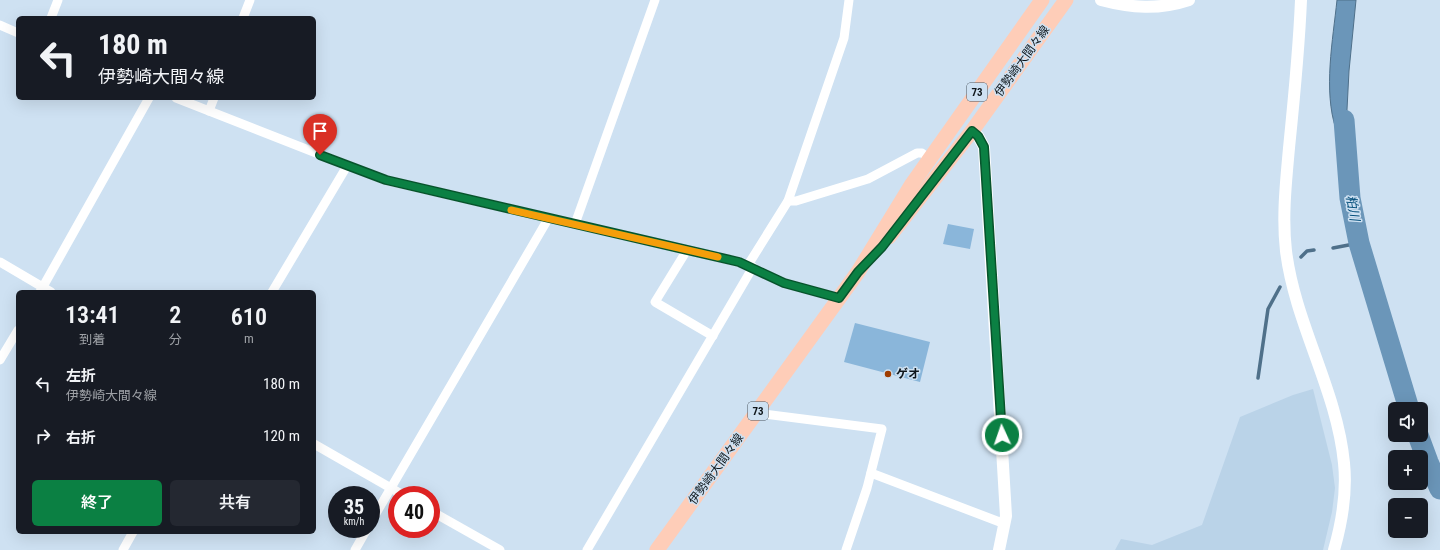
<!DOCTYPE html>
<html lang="ja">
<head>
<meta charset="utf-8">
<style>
  body { margin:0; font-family:"Roboto Condensed","Noto Sans JP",sans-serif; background:#242831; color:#f1f3f6; height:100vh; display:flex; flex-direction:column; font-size:15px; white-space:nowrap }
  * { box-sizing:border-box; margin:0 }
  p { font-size:13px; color:#9ea1a6 }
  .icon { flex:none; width:22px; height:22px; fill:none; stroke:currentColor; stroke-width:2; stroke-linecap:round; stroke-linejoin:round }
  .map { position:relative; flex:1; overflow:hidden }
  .sheet { position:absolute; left:16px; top:290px; width:300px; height:244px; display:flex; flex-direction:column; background:#171b24; border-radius:6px; box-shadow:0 4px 16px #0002 }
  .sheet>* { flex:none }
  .banner { position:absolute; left:16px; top:16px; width:300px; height:84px; border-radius:6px; box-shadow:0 4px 16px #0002; background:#171b24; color:#f1f3f6; overflow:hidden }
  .fabs { position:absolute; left:1388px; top:402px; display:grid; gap:8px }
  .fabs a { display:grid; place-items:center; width:40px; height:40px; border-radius:6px; background:#171b24; box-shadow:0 4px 16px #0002; font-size:20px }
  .speed { position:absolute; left:328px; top:486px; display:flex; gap:8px; font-size:20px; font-weight:700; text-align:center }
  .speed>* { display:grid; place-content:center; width:52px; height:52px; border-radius:50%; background:#171b24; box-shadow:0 4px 16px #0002; line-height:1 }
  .speed small { font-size:10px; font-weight:400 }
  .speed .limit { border:6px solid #d22; background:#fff; color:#111 }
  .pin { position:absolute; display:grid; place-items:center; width:34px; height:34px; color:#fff; margin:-41px -17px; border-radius:50% 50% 50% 0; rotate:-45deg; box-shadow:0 0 4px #0007 }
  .pin .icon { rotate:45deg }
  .me { position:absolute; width:44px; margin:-22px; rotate:357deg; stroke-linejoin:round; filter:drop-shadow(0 0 3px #0008) }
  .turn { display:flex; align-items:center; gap:14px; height:84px; padding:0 16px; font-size:18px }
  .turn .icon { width:52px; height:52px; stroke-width:2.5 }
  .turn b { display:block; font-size:28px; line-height:34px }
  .eta { display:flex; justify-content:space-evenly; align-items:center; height:68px; text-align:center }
  .eta b { font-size:24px; font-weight:600; line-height:28px }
  .primary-button { display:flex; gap:8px; margin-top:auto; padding:8px 16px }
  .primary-button a { flex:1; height:46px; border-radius:6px; background:#0b8043; color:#fff; font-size:16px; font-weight:600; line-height:46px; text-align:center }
  .primary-button a+a { background:#242831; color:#f1f3f6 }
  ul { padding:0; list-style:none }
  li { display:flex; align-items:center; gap:12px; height:52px; padding:0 16px }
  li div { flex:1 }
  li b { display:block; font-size:15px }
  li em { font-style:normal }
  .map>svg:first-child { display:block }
  .built { fill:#bad3e8 }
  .water { fill:#6b96b9; stroke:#4f708a }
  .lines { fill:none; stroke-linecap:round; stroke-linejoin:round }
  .stream { stroke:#4f708a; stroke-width:3.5 }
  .river { stroke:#6b96b9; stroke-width:21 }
  .building { fill:#8ab6da }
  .minor { stroke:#fff; stroke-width:9 }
  .tertiary { stroke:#fff; stroke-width:12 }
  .primary { stroke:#fecdb8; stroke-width:15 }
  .route-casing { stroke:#07532c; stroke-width:10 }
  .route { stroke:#0b8043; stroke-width:7 }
  .slow { stroke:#f59e0b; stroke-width:7 }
  .poi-dot { fill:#9f3c00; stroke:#cee1f2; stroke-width:1.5 }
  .labels { text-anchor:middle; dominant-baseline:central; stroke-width:3; stroke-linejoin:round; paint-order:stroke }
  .shield { fill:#cee1f2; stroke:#48535c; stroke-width:1 }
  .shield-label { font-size:11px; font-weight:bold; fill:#0f161b }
  .street-label { font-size:12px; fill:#0f161b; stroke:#cee1f2 }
  .poi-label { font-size:12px; font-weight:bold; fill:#0f161b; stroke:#cee1f2; text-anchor:start }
  .water-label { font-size:13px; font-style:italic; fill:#004c79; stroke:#cee1f2 }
</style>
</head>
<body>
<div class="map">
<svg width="1440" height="550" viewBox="0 0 1440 550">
  <rect width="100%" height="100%" fill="#cee1f2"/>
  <!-- built -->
  <path class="built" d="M1313,389L1332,465L1335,488L1332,512L1323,550H1115L1121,539L1152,545L1202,525L1240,417L1293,395Z"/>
  <!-- water -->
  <path class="water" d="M1337,0H1356L1349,71L1345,148C1342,142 1339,135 1336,129C1323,91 1333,39 1337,0Z"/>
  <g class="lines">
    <!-- stream -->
    <g class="stream">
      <path d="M1333,248L1359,243"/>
      <path d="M1301,257L1307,251L1314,250"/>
      <path d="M1258,378L1268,309L1280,287"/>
    </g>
    <!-- river -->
    <g class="river">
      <path d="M1344,120L1350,198L1359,243L1409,409"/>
      <path d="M1418,435L1428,462L1440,489"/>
    </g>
  </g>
  <!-- building -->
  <g class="building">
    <path d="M948,224L974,229L970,249L943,244Z"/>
    <path d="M855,323L930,342L920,382L844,362Z"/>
  </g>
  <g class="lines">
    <!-- minor -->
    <g class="minor">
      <path d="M51,18L58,0"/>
      <path d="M243,18L250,0"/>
      <path d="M0,25L18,33"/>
      <path d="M176,98L385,180L739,262L784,283L839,298"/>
      <path d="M209,111L214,98"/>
      <path d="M788,201H796L868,179L917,153H922L930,159"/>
      <path d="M575,224L655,0"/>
      <path d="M687,250L655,302L713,336"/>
      <path d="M0,262L51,292"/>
      <path d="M748,265L788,201L844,38L849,0"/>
      <path d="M40,292L149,98"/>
      <path d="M272,292L347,166"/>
      <path d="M0,360L18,330"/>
      <path d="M756,413L882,429L867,488L846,550"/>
      <path d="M314,444L403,495"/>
      <path d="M871,473L1005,524"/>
      <path d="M431,511L500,550"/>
      <path d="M371,522L548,219"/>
      <path d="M123,550L133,532"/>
      <path d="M355,550L367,529"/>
      <path d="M587,550L753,267"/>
    </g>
    <!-- tertiary -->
    <g class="tertiary">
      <path d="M1101,0C1131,8 1159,10 1189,0"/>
      <path d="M1301,0C1299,49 1294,99 1289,148C1286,182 1282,217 1286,251C1295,324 1337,390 1344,463C1347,492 1342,522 1334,550"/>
      <path d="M972,131L978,136L984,147L1006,516L999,550"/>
    </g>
    <!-- primary -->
    <g class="primary">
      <path d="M889,237L972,131L1066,0"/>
      <path d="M657,550L858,272L912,184L1042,0"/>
    </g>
  </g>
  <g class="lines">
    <defs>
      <path id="route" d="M320,155L386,180L739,262L784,283L839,298L858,272L882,247L972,131L978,136L984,147L1002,435"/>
    </defs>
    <!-- route casing -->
    <use href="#route" class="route-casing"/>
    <!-- route -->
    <use href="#route" class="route"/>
    <!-- slow -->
    <path class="slow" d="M511,210L718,257"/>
  </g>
  <!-- markers -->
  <circle class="poi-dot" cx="888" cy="374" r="4"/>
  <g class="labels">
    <!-- shield labels -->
    <g class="shield">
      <rect x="967" y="83" width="20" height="18" rx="3"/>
      <rect x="748" y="402" width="20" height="18" rx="3"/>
    </g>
    <g class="shield-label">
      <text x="977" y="92">73</text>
      <text x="758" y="411">73</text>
    </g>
    <!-- street labels -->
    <g class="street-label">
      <text transform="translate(1022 61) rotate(-54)">伊勢崎大間々線</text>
      <text transform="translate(716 469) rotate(-54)">伊勢崎大間々線</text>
    </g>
    <!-- poi labels -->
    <g class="poi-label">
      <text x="896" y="374">ゲオ</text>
    </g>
    <!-- water labels -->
    <g class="water-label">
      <text transform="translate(1353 208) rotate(80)">粕川</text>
    </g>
  </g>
</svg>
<div class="fabs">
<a><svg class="icon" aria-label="sound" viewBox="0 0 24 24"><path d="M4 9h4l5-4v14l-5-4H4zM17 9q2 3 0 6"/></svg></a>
<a>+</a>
<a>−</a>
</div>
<div class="speed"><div>35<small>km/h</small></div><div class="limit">40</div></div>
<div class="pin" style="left:320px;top:155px;background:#d93025"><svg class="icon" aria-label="arrive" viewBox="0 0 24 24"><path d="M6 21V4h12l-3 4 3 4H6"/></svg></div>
<svg class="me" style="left:1002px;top:435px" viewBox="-20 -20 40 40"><circle r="17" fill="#0b8043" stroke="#fff" stroke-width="3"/><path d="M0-11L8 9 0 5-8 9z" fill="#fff"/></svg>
<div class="banner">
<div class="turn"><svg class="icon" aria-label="left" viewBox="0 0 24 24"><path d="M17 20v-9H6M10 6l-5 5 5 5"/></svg><div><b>180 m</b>伊勢崎大間々線</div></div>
</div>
<section class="sheet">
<div class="eta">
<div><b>13:41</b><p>到着</p></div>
<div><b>2</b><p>分</p></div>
<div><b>610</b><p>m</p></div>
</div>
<ul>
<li><svg class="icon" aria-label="left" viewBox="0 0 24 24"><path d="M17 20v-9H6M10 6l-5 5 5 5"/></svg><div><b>左折</b><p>伊勢崎大間々線</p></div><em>180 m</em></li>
<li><svg class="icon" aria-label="right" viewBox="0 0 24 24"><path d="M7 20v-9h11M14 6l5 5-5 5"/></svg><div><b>右折</b></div><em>120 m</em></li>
</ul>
<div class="primary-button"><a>終了</a><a>共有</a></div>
</section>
</div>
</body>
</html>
